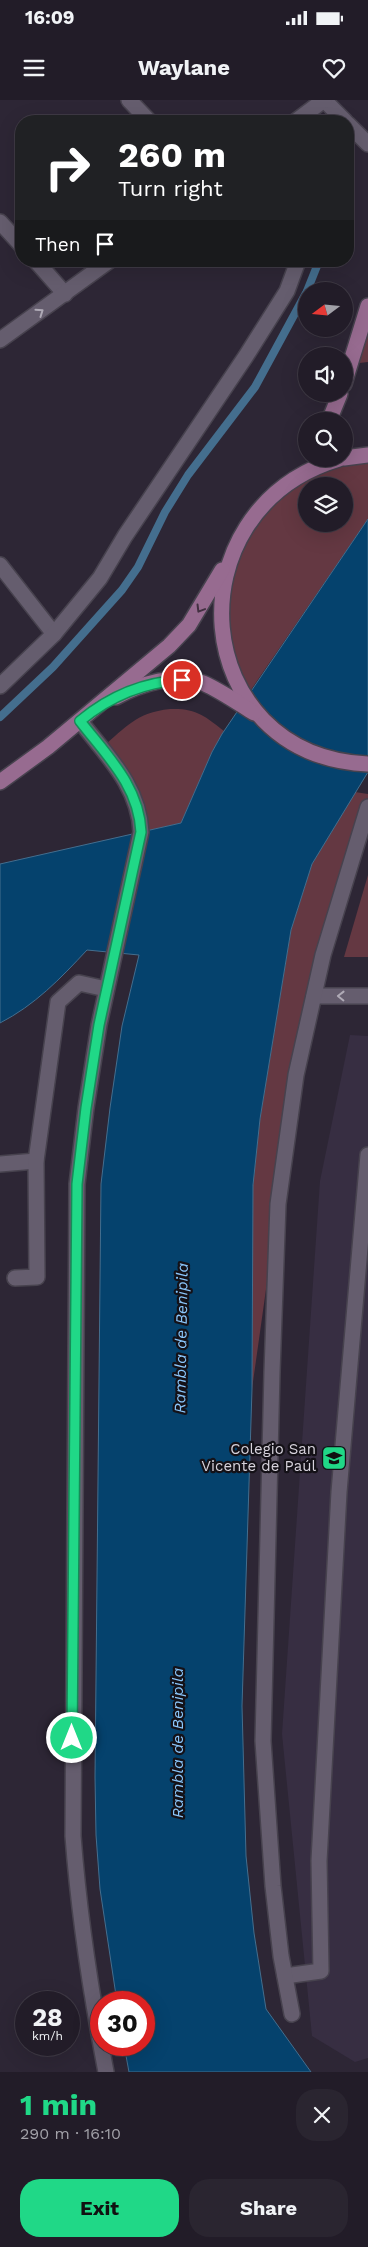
<!DOCTYPE html>
<html lang="en">
<head>
<meta charset="utf-8">
<style>
  body { margin:0; font-family:"Work Sans",sans-serif; background:#2a2530; color:#f1f3f6; height:100vh; display:flex; flex-direction:column; font-size:19px; white-space:nowrap }
  * { box-sizing:border-box; margin:0 }
  p { font-size:16px; color:#a2a1a8 }
  .icon { flex:none; width:28px; height:28px; fill:none; stroke:currentColor; stroke-width:2; stroke-linecap:round; stroke-linejoin:round }
  .map { position:relative; height:1972px; overflow:hidden }
  .side { display:flex; flex-direction:column; background:#221c28; flex:1 }
  .side>* { flex:none }
  .banner { position:absolute; left:15px; top:15px; width:339px; height:152px; border-radius:20px; box-shadow:0 5px 20px #0002,0 0 0 1px #3f3a45; background:#202124; color:#fff; overflow:hidden }
  .needle { width:32px; rotate:254deg }
  .tools { position:absolute; left:298px; top:182px; display:grid; gap:10px }
  .tools a { display:grid; place-items:center; width:55px; height:55px; border-radius:50%; background:#221c28; box-shadow:0 5px 20px #0002,0 0 0 1px #3f3a45; font-size:25px }
  .speed { position:absolute; left:15px; top:1891px; display:flex; gap:10px; font-size:25px; font-weight:700; text-align:center }
  .speed>* { display:grid; place-content:center; width:65px; height:65px; border-radius:50%; background:#221c28; box-shadow:0 5px 20px #0002,0 0 0 1px #3f3a45; line-height:1 }
  .speed small { font-size:12px; font-weight:400 }
  .speed .limit { border:8px solid #d22; background:#fff; color:#111 }
  .pin { position:absolute; display:grid; place-items:center; width:42px; height:42px; color:#fff; margin:-21px; border:2px solid #fff; border-radius:50%; box-shadow:0 1px 5px #0007 }
  .me { position:absolute; width:55px; margin:-28px; rotate:0deg; stroke-linejoin:round; filter:drop-shadow(0 0 4px #0008) }
  .turn { display:flex; align-items:center; gap:18px; height:105px; padding:0 20px; font-size:22px }
  .turn .icon { width:65px; height:65px; stroke-width:2.5 }
  .turn b { display:block; font-size:35px; line-height:42px }
  .then { display:flex; align-items:center; height:48px; padding:0 20px; background:#0003; gap:10px; font-size:19px }
  .round { display:grid; place-items:center; flex:none; width:52px; height:52px; border-radius:20px; background:#2a2530 }
  .overview { display:flex; align-items:center; justify-content:space-between; height:85px; padding:0 20px }
  h1 { font-size:30px; font-weight:700; line-height:38px; color:#20d887 }
  .primary-button { display:flex; gap:10px; margin-top:auto; padding:10px 20px }
  .primary-button a { flex:1; height:58px; border-radius:20px; background:#20d887; color:#111; font-size:20px; font-weight:700; line-height:58px; text-align:center }
  .primary-button a+a { background:#2a2530; color:#f1f3f6 }
  .status { display:flex; justify-content:space-between; align-items:center; height:35px; padding:0 25px; background:#221c28; direction:ltr }
  .status svg { height:14px; fill:currentColor }
  header { display:flex; justify-content:space-between; align-items:center; height:65px; padding:0 20px; background:#221c28; font-size:22px; font-weight:700 }
  .map>svg:first-child { display:block }
  .built { fill:#372e42 }
  .green { fill:#643842; fill-rule:evenodd }
  .water { fill:#05426d; stroke:#446e8e }
  .lines { fill:none; stroke-linecap:round; stroke-linejoin:round }
  .stream { stroke:#446e8e; stroke-width:8 }
  .minor-casing { stroke:#47424e; stroke-width:18 }
  .major-casing { stroke:#47424e; stroke-width:18 }
  .minor { stroke:#655d6e; stroke-width:15 }
  .major { stroke:#976b90; stroke-width:15 }
  .oneway { stroke:#afaab6 }
  .oneway2 { stroke:#423041 }
  .route-casing { stroke:#158c58; stroke-width:12 }
  .route { stroke:#20d887; stroke-width:9 }
  .labels { text-anchor:middle; dominant-baseline:central; stroke-width:4.5; stroke-linejoin:round; paint-order:stroke }
  .poi-label { font-size:15px; fill:#d7d3dc; stroke:#141117; text-anchor:end }
  .water-label { font-size:16px; font-style:italic; fill:#8ac6fb; stroke:#141117 }
</style>
</head>
<body>
<div class="status"><b>16:09</b><svg viewBox="0 0 49 12"><path d="M0 12V9h3v3zM5 12V6h3v6zM10 12V3h3v9zM15 12V0h3v12zM26 1h20v11H26zM47 4h2v5h-2z"/></svg></div>
<header><svg class="icon" aria-label="menu" viewBox="0 0 24 24"><path d="M4 6h16M4 12h16M4 18h16"/></svg>Waylane<svg class="icon" aria-label="heart" viewBox="0 0 24 24"><path d="M12 20l-8-8c-3-5 5-10 8-4 3-6 11-1 8 4z"/></svg></header>
<div class="map">
<svg width="368" height="1972" viewBox="0 0 368 1972">
  <rect width="100%" height="100%" fill="#2d2635"/>
  <!-- built -->
  <path class="built" d="M350,935L368,936V1958L355,1962L312,1936L282,1634L320,1081Z"/>
  <!-- green -->
  <g class="green">
    <path d="M368,206V262L351,264Z"/>
    <path d="M368,355V419L246,597L230,567L227,467L283,388ZM306,386H344V424H306Z"/>
    <path d="M170,609C196,608 205,616 224,631L212,652L181,723L141,732L140,719L101,648C127,627 135,613 170,609Z"/>
    <path d="M355,692L368,694V707L323,855L278,1104L252,1289L253,1085L260,1019L291,830L312,764Z"/>
    <path d="M368,775V857H344Z"/>
  </g>
  <!-- water -->
  <path class="water" d="M368,419V672L312,764L291,830L260,1019L253,1085L252,1289L242,1606L246,1756L254,1833L266,1909L311,1972H129L124,1945H144V1902H117L100,1789L96,1735L95,1677L101,1084L110,1008L122,926L139,855L87,850C60,879 35,905 0,923V764L181,723L212,652L222,634Z"/>
  <g class="lines">
    <!-- stream -->
    <g class="stream">
      <path d="M307,191L319,161"/>
      <path d="M0,617L53,567L122,490L138,467L165,412L188,375L255,287L306,193"/>
    </g>
    <defs>
      <g id="minor">
        <path d="M129,0L149,21"/>
        <path d="M324,0L345,21"/>
        <path d="M296,21L324,0"/>
        <path d="M348,24L368,44"/>
        <path d="M0,122L21,145"/>
        <path d="M36,161L65,194"/>
        <path d="M0,240L109,161"/>
        <path d="M0,465L54,534"/>
        <path d="M0,586L54,534L100,478L125,436L246,256L287,191L298,161"/>
        <path d="M80,621C107,656 139,686 141,732L99,925L86,1008L77,1084L73,1736C79,1815 91,1894 106,1972"/>
        <path d="M314,896H368"/>
        <path d="M0,1064L36,1061"/>
        <path d="M15,1178L37,1177L36,1061L58,902L79,883L106,889"/>
        <path d="M285,1876L321,1871L319,1761L339,1392L368,1055"/>
        <path d="M292,1914L281,1856L273,1786L263,1641L272,1272L278,1104L296,975L323,855L368,707"/>
      </g>
      <g id="major">
        <path d="M344,284L368,206"/>
        <path d="M329,321L340,294"/>
        <path d="M344,358L368,355"/>
        <path d="M339,359C169,410 188,656 368,664"/>
        <path d="M116,597C140,584 177,572 203,583C221,591 238,603 254,613"/>
        <path d="M0,682L48,647L169,546L189,525L222,470"/>
      </g>
    </defs>
    <!-- minor casing -->
    <use href="#minor" class="minor-casing"/>
    <!-- major casing -->
    <use href="#major" class="major-casing"/>
    <!-- minor -->
    <use href="#minor" class="minor"/>
    <!-- major -->
    <use href="#major" class="major"/>
  </g>
  <!-- one-way arrows -->
  <defs><path id="oneway-chevron" d="M-2-3.5L2.5 0L-2 3.5" fill="none" stroke-width="1.6" stroke-linecap="round" stroke-linejoin="round" transform="scale(1.25)"/></defs>
  <g class="oneway">
    <use href="#oneway-chevron" transform="translate(40 212) rotate(-35)"/>
    <use href="#oneway-chevron" transform="translate(341 896) rotate(-179)"/>
  </g>
  <use class="oneway2" href="#oneway-chevron" transform="translate(200 509) rotate(121)"/>
  <g class="lines">
    <defs>
      <path id="route" d="M72,1638L77,1084L86,1008L99,925L141,732C139,686 107,656 80,621C110,596 144,582 182,580"/>
    </defs>
    <!-- route casing -->
    <use href="#route" class="route-casing"/>
    <!-- route -->
    <use href="#route" class="route"/>
  </g>
  <!-- icons -->
  <defs>
    <symbol id="school-square" viewBox="-11 -11 22 22"><rect x="-9" y="-9" width="18" height="18" rx="4" fill="#20d887" stroke="#141117"/><path d="M0-5L7-2L0 1L-7-2ZM-4 1L0 2.5L4 1V4Q0 6-4 4Z" fill="#111"/></symbol>
  </defs>
  <g fill-rule="evenodd">
    <use href="#school-square" x="320" y="1344" width="28" height="28"/>
  </g>
  <g class="labels">
    <!-- poi labels -->
    <g class="poi-label">
      <text x="316" y="1349">Colegio San<tspan x="316" dy="17">Vicente de Paúl</tspan></text>
    </g>
    <!-- water labels -->
    <g class="water-label">
      <text transform="translate(181 1238) rotate(-89)">Rambla de Benipila</text>
      <text transform="translate(177 1643) rotate(-90)">Rambla de Benipila</text>
    </g>
  </g>
</svg>
<div class="tools">
<a><svg class="needle" viewBox="-14 -14 28 28"><path d="M0-13l5 13h-10z" fill="#e53935"/><path d="M0 13l5-13h-10z" fill="#a2a1a8"/></svg></a>
<a><svg class="icon" aria-label="sound" viewBox="0 0 24 24"><path d="M4 9h4l5-4v14l-5-4H4zM17 9q2 3 0 6"/></svg></a>
<a><svg class="icon" aria-label="search" viewBox="0 0 24 24"><circle cx="10" cy="10" r="6"/><path d="M15 15l6 6"/></svg></a>
<a><svg class="icon" aria-label="layers" viewBox="0 0 24 24"><path d="M12 4l9 5-9 5-9-5zM3 14l9 5 9-5"/></svg></a>
</div>
<div class="speed"><div>28<small>km/h</small></div><div class="limit">30</div></div>
<div class="pin" style="left:182px;top:580px;background:#d93025"><svg class="icon" aria-label="arrive" viewBox="0 0 24 24"><path d="M6 21V4h12l-3 4 3 4H6"/></svg></div>
<svg class="me" style="left:72px;top:1638px" viewBox="-20 -20 40 40"><circle r="17" fill="#20d887" stroke="#fff" stroke-width="3"/><path d="M0-11L8 9 0 5-8 9z" fill="#fff"/></svg>
<div class="banner">
<div class="turn"><svg class="icon" aria-label="right" viewBox="0 0 24 24"><path d="M7 20v-9h11M14 6l5 5-5 5"/></svg><div><b>260 m</b>Turn right</div></div>
<div class="then">Then<svg class="icon" aria-label="arrive" viewBox="0 0 24 24"><path d="M6 21V4h12l-3 4 3 4H6"/></svg></div>
</div>
</div>
<section class="side">
<div class="overview"><div><h1>1 min</h1><p>290 m · 16:10</p></div><a class="round"><svg class="icon" aria-label="close" viewBox="0 0 24 24"><path d="M6 6l12 12M18 6L6 18"/></svg></a></div>
<div class="primary-button"><a>Exit</a><a>Share</a></div>
</section>
</body>
</html>
